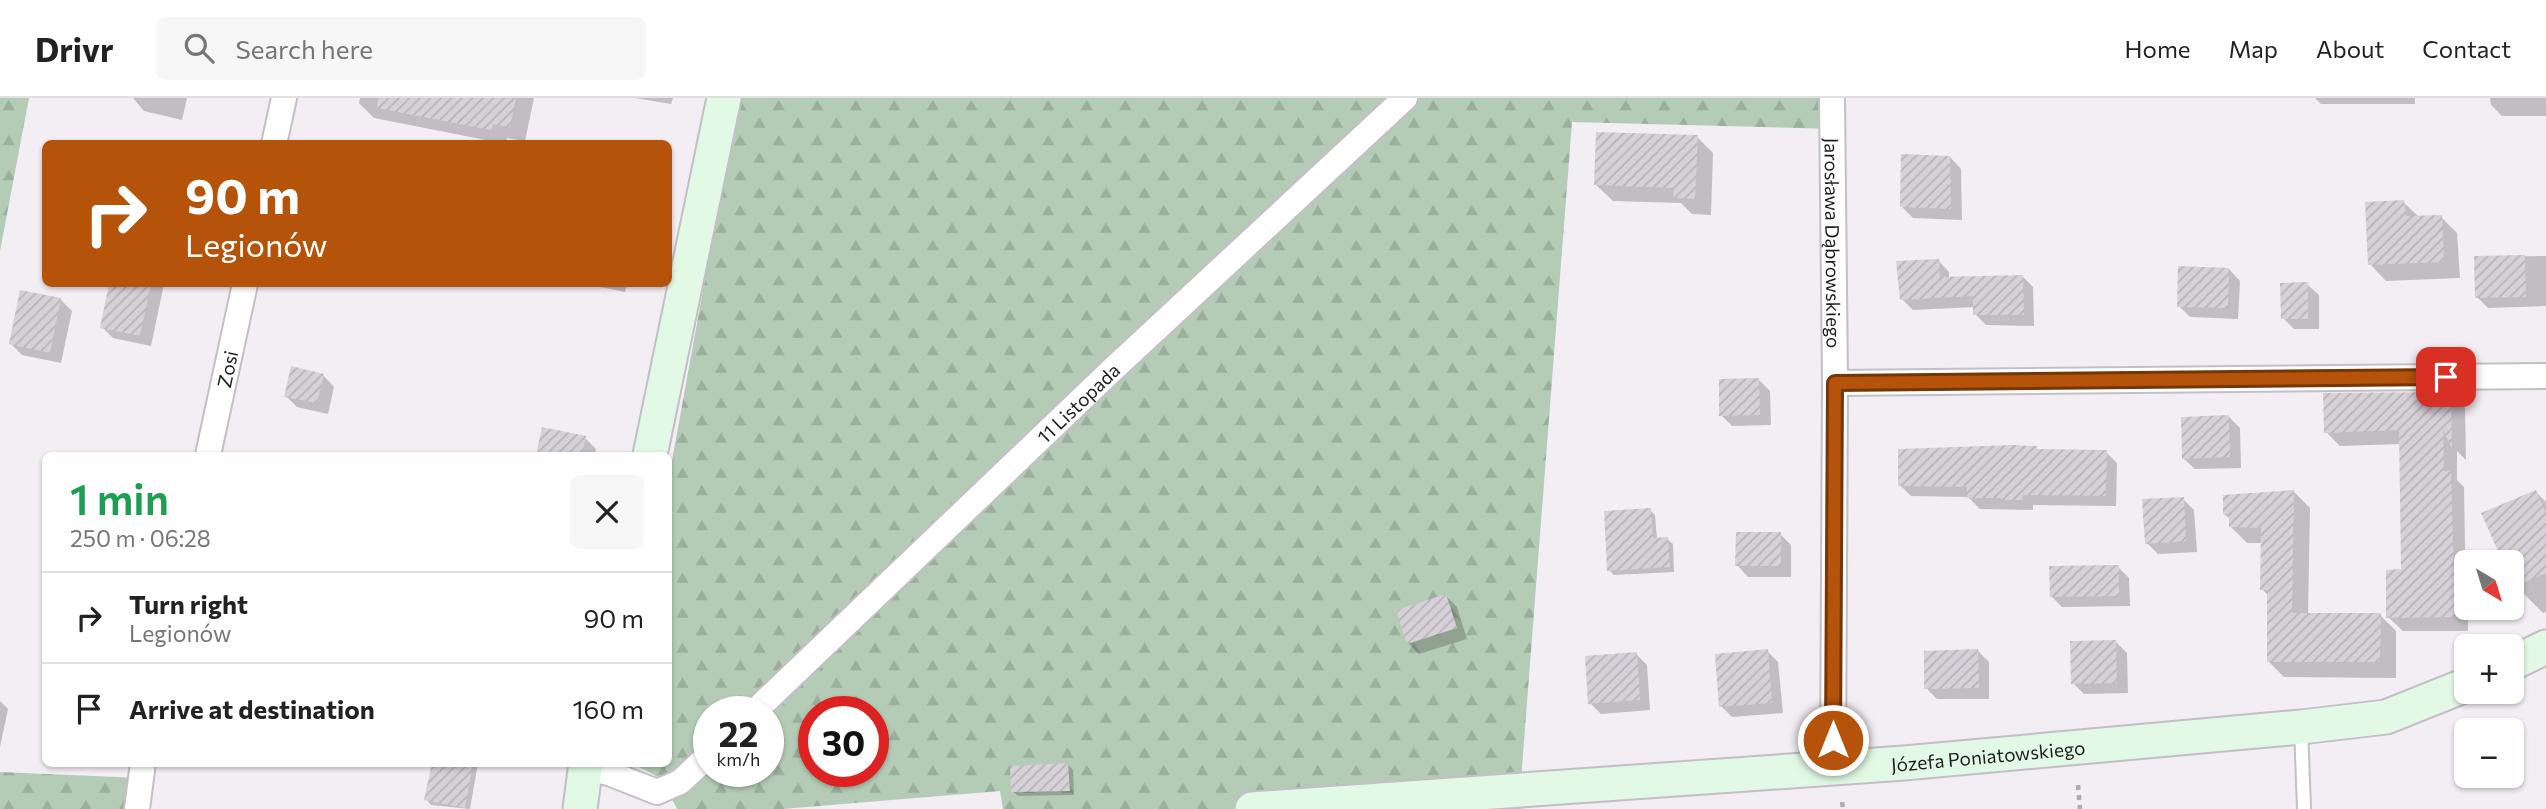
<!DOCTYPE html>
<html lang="en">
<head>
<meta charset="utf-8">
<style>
  body { margin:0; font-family:Commissioner,sans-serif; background:#f6f6f6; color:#222; height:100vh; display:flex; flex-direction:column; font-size:26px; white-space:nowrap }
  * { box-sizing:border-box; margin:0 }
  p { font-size:23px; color:#767676 }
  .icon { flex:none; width:38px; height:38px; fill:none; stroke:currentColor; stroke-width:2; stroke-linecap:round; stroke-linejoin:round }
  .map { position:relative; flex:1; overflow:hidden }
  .panel { position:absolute; left:42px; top:354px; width:630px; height:315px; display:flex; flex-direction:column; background:#fff; border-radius:10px; box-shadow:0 2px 5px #0004 }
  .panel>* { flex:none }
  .top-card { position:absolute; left:42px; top:42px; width:630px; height:147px; border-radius:10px; box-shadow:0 2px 5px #0004; background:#b45309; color:#fff; overflow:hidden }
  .needle { width:46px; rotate:142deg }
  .buttons { position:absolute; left:2454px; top:452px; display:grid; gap:14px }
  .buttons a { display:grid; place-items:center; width:70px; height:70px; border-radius:10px; background:#fff; box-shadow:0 2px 5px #0004; font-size:35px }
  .speed { position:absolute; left:693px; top:598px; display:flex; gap:14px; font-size:35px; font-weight:700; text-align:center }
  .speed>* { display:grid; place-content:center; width:91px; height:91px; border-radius:50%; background:#fff; box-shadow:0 2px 5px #0004; line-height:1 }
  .speed small { font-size:18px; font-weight:400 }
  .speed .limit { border:10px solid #d22; background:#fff; color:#111 }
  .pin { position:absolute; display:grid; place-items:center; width:60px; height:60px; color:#fff; margin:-30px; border-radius:14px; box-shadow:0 4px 10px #0006 }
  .me { position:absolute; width:77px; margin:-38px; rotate:0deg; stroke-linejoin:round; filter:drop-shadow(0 0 5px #0008) }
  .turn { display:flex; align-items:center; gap:24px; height:147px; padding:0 28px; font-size:32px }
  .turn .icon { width:91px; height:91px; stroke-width:2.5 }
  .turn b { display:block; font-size:49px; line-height:60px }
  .round { display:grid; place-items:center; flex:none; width:74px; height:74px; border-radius:10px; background:#f6f6f6 }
  .summary { display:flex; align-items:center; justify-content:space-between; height:119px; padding:0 28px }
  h1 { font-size:42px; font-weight:600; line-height:52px; color:#1e9e55 }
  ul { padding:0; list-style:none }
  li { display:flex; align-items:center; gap:21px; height:91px; padding:0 28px; border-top:2px solid #e0e0e0 }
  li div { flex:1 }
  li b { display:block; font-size:26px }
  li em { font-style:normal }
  header { display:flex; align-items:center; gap:42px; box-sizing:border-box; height:98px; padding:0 35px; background:#fff; border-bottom:2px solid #e0e0e0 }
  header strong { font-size:33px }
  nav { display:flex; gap:38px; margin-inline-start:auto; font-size:24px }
  .search { width:490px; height:63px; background:#f6f6f6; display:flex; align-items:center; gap:18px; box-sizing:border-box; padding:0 24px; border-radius:10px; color:#767676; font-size:26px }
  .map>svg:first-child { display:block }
  .forest { fill:url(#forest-firs); fill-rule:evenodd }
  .shadow { fill:#0003 }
  .building { fill:url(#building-hatch) }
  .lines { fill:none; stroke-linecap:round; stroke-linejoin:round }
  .lane-casing { stroke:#c4bfc6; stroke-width:16 }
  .street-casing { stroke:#c4bfc6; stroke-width:28 }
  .secondary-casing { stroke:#c4bfc6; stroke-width:37 }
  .path { stroke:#b0abb1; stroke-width:4.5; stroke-dasharray:5 5; stroke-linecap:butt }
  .lane { stroke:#fff; stroke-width:12 }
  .street { stroke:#fff; stroke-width:24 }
  .secondary { stroke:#e2fae5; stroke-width:33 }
  .route-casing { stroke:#753606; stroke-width:18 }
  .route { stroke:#b45309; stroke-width:12 }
  .labels { text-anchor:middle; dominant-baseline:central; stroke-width:5; stroke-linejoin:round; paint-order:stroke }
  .street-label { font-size:19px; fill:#1e1c1f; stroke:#f3edf4 }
</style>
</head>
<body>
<header>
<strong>Drivr</strong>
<div class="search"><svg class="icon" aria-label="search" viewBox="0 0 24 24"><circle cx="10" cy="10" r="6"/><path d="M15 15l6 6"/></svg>Search here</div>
<nav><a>Home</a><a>Map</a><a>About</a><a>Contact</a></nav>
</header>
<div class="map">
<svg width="2546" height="711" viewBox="0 0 2546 711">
  <defs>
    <pattern id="forest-firs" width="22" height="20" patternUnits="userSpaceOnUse" patternTransform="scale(1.75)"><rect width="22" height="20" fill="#b4ccb6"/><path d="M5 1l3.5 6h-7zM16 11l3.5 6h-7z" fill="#9aaf9c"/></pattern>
    <pattern id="building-hatch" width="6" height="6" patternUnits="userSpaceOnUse" patternTransform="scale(1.75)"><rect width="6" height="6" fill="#d6d1d8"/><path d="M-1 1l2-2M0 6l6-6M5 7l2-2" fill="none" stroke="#b7b3b9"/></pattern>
  </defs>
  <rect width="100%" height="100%" fill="#f3edf4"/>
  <!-- forest -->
  <g class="forest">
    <path d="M0,0H29L0,153Z"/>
    <path d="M738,0H1837L1836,31L1572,24L1522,669L1521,711H1003L1000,693L783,711H677L662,681L631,665H668L669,379ZM709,614H768V674H709ZM814,614H873V674H814Z"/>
    <path d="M0,674L140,680L135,711H0Z"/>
  </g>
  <!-- shadow -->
  <g class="shadow">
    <path d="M133,0H187L182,22L144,13Z"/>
    <path d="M360,0H534L525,43L507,40L506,46L374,20L359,5Z"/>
    <path d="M635,0H673L671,6Z"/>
    <path d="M2315,0H2415V6H2321Z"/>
    <path d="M2490,0H2546V18H2502L2491,7Z"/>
    <path d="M1697,39L1713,55L1711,117L1692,116L1681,105L1613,103L1596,87Z"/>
    <path d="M1950,59L1961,71L1962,122L1913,120L1902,109Z"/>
    <path d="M2403,104L2419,119H2441L2457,135L2460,180L2386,183L2370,166Z"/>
    <path d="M2546,158V208L2488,210L2477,199L2476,159Z"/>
    <path d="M1938,162L1949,174V180L2022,178L2033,189L2034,228L1986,227L1975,216V209L1913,212L1902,201Z"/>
    <path d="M2229,171L2240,183L2238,221L2190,219L2179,208Z"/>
    <path d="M111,186H164L151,248L113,240L102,229Z"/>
    <path d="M586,186H627L625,194Z"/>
    <path d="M2307,186L2319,197V231H2294L2283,220Z"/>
    <path d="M61,202L72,213L61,265L22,257L11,246Z"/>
    <path d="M323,277L334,289L328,316L297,309L286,298Z"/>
    <path d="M1759,282L1770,293L1771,327L1732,328L1721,317Z"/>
    <path d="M2450,296L2465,310L2466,362L2457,353V382L2464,389L2466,509H2468V533H2403L2388,519L2403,473L2401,346L2340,348L2326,334Z"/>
    <path d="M2229,319L2240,330L2241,370L2195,371L2183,360Z"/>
    <path d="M585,340L596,351L595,357H538Z"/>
    <path d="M2036,350L2039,353L2106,354L2117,365L2116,408L2033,407V412L1980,411L1968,399L1911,398L1900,387Z"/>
    <path d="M2294,394L2310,410L2308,517H2380L2396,533V580L2284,579L2268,563L2269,498L2262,491L2263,445H2247L2231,429V422L2224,416Z"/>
    <path d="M2536,394L2546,404V514L2543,515L2516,488Z"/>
    <path d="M2183,401L2194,412L2197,454L2158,456L2147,445Z"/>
    <path d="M1650,412L1655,417L1657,441H1667L1673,446L1674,474L1614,477L1609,472Z"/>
    <path d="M1780,436L1791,447V479H1748L1737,467Z"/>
    <path d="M2118,469L2129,480L2130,508L2062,509L2051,498Z"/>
    <path d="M1446,498L1457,509L1467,541L1419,556L1408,545Z"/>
    <path d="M2116,544L2127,555L2128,595L2084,596L2073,585Z"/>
    <path d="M1767,553L1778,564L1783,615L1732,619L1721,608Z"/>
    <path d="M1978,553L1989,564V601H1937L1926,590Z"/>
    <path d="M1636,556L1647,567L1650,612L1601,616L1590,605Z"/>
    <path d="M0,603L8,611L0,649Z"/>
    <path d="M434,665H478L470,711L431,707L426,701Z"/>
    <path d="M1068,667L1073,672L1074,697L1018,698L1012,693Z"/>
  </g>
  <!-- building -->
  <g class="building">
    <path d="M378,0H516L510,29L493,26L491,32L377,10Z"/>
    <path d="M1596,34L1698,37L1695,101L1673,100L1674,90L1594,87Z"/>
    <path d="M1901,56L1950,58L1951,111L1900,109Z"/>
    <path d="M2404,102L2406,118L2442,117L2444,164L2368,167L2365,104Z"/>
    <path d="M2525,157L2526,199L2475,200L2474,158Z"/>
    <path d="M1939,161L1940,179L2023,177L2024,217H1973V198L1900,202L1896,163Z"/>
    <path d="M2178,168L2229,170L2228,210L2177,209Z"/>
    <path d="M2308,184V221H2281L2280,185Z"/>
    <path d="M109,186H151L140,238L100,230Z"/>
    <path d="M20,192L61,200L50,255L9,246Z"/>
    <path d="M291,268L324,276L317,305L284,299Z"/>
    <path d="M1759,280L1760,317L1719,318V281Z"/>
    <path d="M2451,294L2452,351L2443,332L2444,373H2451L2455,519L2386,520V472L2401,471L2399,332L2324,335L2323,295Z"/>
    <path d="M2229,317L2230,359L2182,361L2181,319Z"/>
    <path d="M542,329L586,338L582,357H536Z"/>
    <path d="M2013,347L2037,348V351L2107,352L2106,398L2023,397L2022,402H2001V400H1967V389L1898,388V351Z"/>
    <path d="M2294,392L2292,515H2381L2380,564H2267V492H2260L2261,430L2229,429V416H2223V397Z"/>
    <path d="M2536,392L2546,415V475L2511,490V464H2503L2481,415Z"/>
    <path d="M2184,399L2186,443L2145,446L2142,401Z"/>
    <path d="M1651,410L1653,440L1668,439L1670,469L1607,473L1604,413Z"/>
    <path d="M1736,434H1781V468H1735Z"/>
    <path d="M2119,467V498L2050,499L2049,468Z"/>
    <path d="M1446,496L1457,530L1407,546L1396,512Z"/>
    <path d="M2116,542L2117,585L2071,586L2070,543Z"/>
    <path d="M1768,551L1772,605L1719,609L1715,556Z"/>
    <path d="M1978,551L1979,590L1924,591V553Z"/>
    <path d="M1637,554L1640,602L1588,606L1585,558Z"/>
    <path d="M432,665H473L465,710L424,702Z"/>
    <path d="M1068,665L1070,693L1011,694L1010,668Z"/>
  </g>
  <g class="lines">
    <defs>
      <path id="lane" d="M2301,629L2304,711"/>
      <g id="street">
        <path id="s1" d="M1832,0L1835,285L1833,669"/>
        <path d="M274,46L284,0"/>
        <path d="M1835,285L2546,278"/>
        <path id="s2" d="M208,357L245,186"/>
        <path id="s3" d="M754,614L1111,273L1405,0"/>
        <path d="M585,670L609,675L657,694L680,684L709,657"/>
        <path d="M137,711L143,665"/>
      </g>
      <g id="secondary">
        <path d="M650,357L724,0"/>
        <path d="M2511,566L2546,549"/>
        <path d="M580,711L586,665"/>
        <path id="s4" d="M1252,711L1904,665L2301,629L2386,619L2466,587"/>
      </g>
    </defs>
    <!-- lane casing -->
    <use href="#lane" class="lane-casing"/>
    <!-- street casing -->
    <use href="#street" class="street-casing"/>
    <!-- secondary casing -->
    <use href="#secondary" class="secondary-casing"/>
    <!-- path -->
    <g class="path">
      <path d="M2078,687L2080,711"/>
      <path d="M1842,704L1843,711"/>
    </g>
    <!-- lane -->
    <use href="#lane" class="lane"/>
    <!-- street -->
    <use href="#street" class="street"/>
    <!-- secondary -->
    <use href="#secondary" class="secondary"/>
  </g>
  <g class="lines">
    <defs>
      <path id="route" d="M1833,642L1835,285L2446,279"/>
    </defs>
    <!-- route casing -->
    <use href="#route" class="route-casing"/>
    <!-- route -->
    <use href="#route" class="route"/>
  </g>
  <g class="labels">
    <!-- street labels -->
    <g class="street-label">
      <text stroke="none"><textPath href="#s1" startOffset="145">Jarosława Dąbrowskiego</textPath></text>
      <text stroke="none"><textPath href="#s2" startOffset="88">Zosi</textPath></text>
      <text stroke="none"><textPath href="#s3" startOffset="448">11 Listopada</textPath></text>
      <text stroke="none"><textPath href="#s4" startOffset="738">Józefa Poniatowskiego</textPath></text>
    </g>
  </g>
</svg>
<div class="buttons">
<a><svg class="needle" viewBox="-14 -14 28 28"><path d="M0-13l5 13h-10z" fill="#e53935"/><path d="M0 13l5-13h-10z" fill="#767676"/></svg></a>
<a>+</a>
<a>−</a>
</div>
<div class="speed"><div>22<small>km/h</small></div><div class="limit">30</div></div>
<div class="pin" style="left:2446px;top:279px;background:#d93025"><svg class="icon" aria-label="arrive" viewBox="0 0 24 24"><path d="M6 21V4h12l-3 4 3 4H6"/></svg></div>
<svg class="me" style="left:1833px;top:642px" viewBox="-20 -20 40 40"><circle r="17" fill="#b45309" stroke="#fff" stroke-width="3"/><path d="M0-11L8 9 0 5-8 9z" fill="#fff"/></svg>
<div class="top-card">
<div class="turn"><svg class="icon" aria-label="right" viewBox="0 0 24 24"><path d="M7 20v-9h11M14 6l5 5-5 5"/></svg><div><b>90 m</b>Legionów</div></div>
</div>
<section class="panel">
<div class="summary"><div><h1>1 min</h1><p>250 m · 06:28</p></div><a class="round"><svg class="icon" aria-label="close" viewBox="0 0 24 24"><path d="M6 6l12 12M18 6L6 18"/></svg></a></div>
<ul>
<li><svg class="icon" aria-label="right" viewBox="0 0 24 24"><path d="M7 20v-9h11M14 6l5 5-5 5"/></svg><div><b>Turn right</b><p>Legionów</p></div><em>90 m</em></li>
<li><svg class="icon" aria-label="arrive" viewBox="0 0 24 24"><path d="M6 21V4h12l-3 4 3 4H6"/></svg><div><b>Arrive at destination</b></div><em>160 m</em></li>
</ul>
</section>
</div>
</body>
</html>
